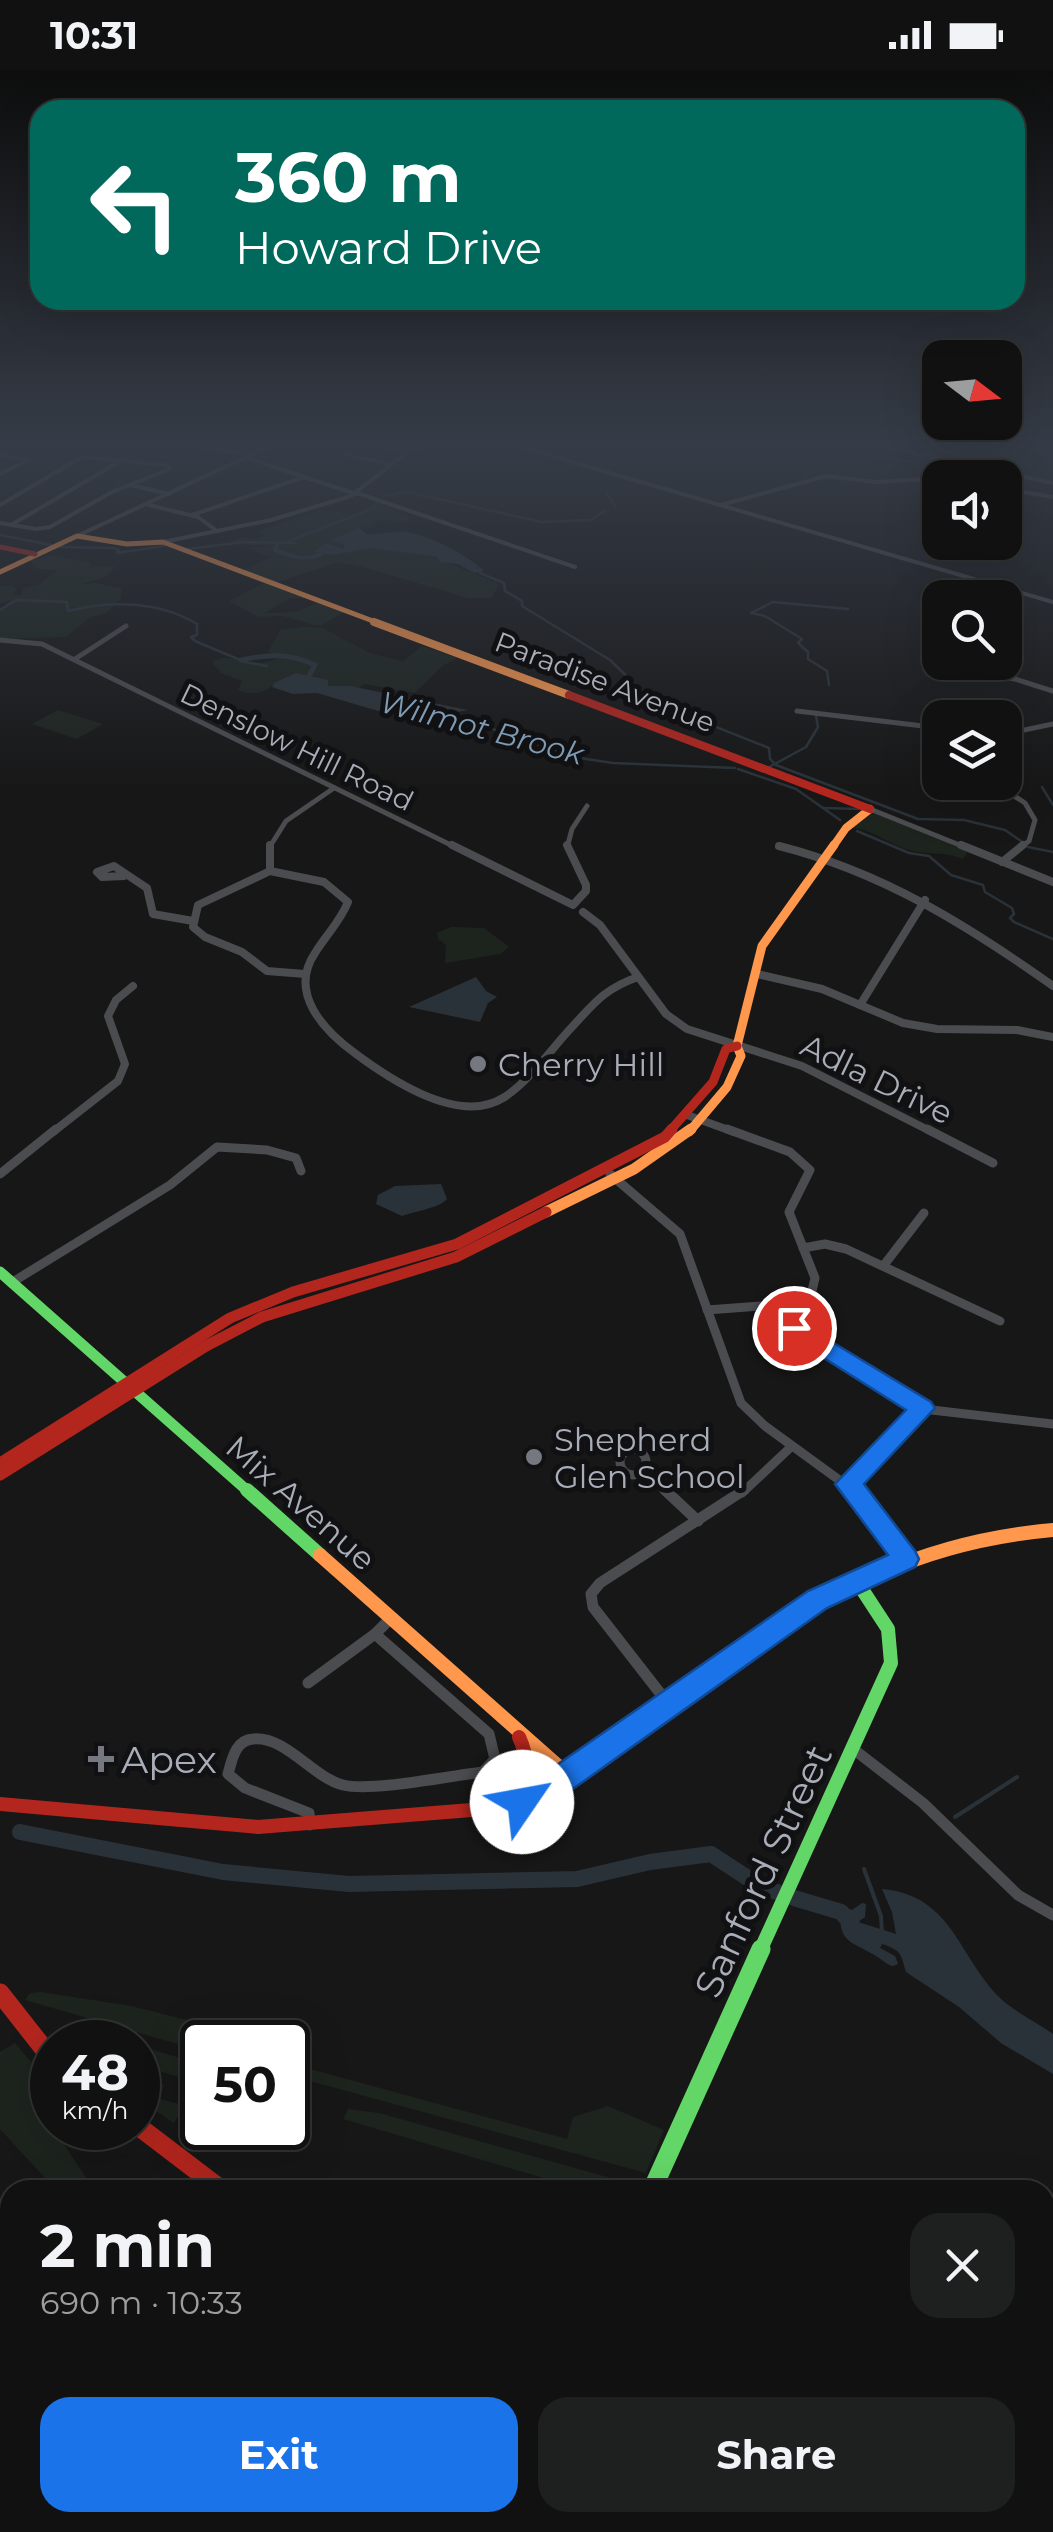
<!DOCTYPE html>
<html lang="en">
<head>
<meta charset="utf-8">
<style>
  body { margin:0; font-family:Montserrat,sans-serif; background:#1e1f1f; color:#f1f3f6; height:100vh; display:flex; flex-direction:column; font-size:38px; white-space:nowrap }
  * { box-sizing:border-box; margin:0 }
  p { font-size:32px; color:#9c9d9f }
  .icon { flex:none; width:55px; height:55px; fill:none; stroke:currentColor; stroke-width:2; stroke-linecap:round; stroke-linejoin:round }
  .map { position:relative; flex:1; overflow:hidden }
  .sheet { position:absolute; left:0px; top:2110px; width:1055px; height:352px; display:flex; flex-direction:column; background:#111; border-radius:30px 30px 0 0; box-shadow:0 10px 40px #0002,0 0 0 2px #303131 }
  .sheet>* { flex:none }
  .guide { position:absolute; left:30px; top:30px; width:995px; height:210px; border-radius:30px; box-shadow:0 10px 40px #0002,0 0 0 2px #303131; background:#00695c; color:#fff; overflow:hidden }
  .needle { width:65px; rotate:106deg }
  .tools { position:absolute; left:922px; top:270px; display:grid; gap:20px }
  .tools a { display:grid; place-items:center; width:100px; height:100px; border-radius:20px; background:#111; box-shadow:0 10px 40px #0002,0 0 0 2px #303131; font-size:50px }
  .speed { position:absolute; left:30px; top:1950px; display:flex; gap:20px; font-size:50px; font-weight:700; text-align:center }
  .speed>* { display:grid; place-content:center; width:130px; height:130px; border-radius:50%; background:#111; box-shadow:0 10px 40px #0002,0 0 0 2px #303131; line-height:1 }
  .speed small { font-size:25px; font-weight:400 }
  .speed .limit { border:5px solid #111; border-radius:15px; background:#fff; color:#111 }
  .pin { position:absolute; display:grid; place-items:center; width:85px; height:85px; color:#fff; margin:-42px; border:5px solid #fff; border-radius:50%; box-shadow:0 2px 10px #0007 }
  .me { position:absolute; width:110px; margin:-55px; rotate:57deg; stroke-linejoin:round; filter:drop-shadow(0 0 8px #0008) }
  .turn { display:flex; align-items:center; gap:35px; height:210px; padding:0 40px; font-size:45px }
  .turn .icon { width:130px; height:130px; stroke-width:2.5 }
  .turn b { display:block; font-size:70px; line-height:85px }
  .round { display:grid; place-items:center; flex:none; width:105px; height:105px; border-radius:30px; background:#1e1f1f }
  .summary { display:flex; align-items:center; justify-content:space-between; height:170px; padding:0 40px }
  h1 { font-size:60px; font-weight:700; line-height:75px }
  .primary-button { display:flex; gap:20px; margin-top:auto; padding:20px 40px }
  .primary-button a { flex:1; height:115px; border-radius:30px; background:#1a73e8; color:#fff; font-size:40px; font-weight:700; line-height:115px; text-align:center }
  .primary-button a+a { background:#1e1f1f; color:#f1f3f6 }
  .status { display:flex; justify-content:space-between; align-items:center; height:70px; padding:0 50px; background:#111; direction:ltr }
  .status svg { height:28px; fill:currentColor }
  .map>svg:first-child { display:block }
  .green { fill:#1d241e }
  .water { fill:#2a3239 }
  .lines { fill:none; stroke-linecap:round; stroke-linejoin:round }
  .stream-far1 { stroke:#2a3239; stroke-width:2.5 }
  .stream { stroke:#2a3239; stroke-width:4 }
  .canal-far1 { stroke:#2a3239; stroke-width:4 }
  .canal { stroke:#2a3239; stroke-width:5 }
  .river { stroke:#2a3239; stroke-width:16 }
  .street-far5 { stroke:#4b4c50; stroke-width:4 }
  .street-far4 { stroke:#4b4c50; stroke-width:5 }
  .street-far3 { stroke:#4b4c50; stroke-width:8 }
  .street-far2 { stroke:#4b4c50; stroke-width:9 }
  .street-far1 { stroke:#4b4c50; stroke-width:11 }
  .street { stroke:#4b4c50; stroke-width:14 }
  .fast-far2 { stroke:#63d668; stroke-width:11 }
  .fast-far1 { stroke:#63d668; stroke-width:14 }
  .fast { stroke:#63d668; stroke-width:19 }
  .slow-far5 { stroke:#ff974d; stroke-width:5 }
  .slow-far4 { stroke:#ff974d; stroke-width:8 }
  .slow-far3 { stroke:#ff974d; stroke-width:9 }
  .slow-far2 { stroke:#ff974d; stroke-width:11 }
  .slow-far1 { stroke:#ff974d; stroke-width:14 }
  .slow { stroke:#ff974d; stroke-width:19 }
  .jam-far5 { stroke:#b3261e; stroke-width:5 }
  .jam-far4 { stroke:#b3261e; stroke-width:8 }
  .jam-far3 { stroke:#b3261e; stroke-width:9 }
  .jam-far2 { stroke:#b3261e; stroke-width:11 }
  .jam-far1 { stroke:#b3261e; stroke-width:14 }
  .jam { stroke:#b3261e; stroke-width:19 }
  .route { fill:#1a73e8; stroke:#114b97; stroke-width:2.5 }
  .poi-dot { fill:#757880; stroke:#111113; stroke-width:4 }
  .labels { text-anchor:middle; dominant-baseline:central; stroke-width:10; stroke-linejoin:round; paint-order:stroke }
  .far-street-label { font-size:28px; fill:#a8adb8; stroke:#111113 }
  .far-water-label { font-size:30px; font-style:italic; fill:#7f9bb3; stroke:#111113 }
  .poi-label { font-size:32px; fill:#a8adb8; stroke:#111113; text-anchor:start }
  .street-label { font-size:32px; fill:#a8adb8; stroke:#111113 }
  .near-poi-label { font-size:38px; fill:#a8adb8; stroke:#111113; text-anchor:start }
  .near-street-label { font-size:38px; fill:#a8adb8; stroke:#111113 }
</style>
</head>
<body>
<div class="status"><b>10:31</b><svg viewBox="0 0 49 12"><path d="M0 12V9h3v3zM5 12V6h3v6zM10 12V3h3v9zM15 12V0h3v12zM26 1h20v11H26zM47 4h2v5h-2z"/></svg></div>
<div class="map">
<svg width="1053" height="2462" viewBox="0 0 1053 2462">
  <rect width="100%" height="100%" fill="#171717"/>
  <!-- green -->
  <g class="green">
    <path d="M1013,377H1053V411L986,395Z"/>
    <path d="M380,434L413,448L404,452L378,450L372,457L359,458L333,471L344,475V479L325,473L314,482L334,485L372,478L431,486L499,514L491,528H468L353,494L335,493L275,513L242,501L270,487L247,478L272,476L229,474L239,467L257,469L265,465L257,462L320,440L357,444L370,435Z"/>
    <path d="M55,485L90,493V497L116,496L106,507L79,515L94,513L121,518V528L106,543L90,547L66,567L0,569V538L14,529L0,534V516L12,515L17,519L13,524L21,525L23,518L43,514L41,512L58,500L37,499L29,490Z"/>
    <path d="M264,513L306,528H290L265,543L295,542L317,533L344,542L322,555H315L283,546L259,547L229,531Z"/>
    <path d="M304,557L322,558L370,583L403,591L422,576L458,588L442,596L415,623L364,614L359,618L274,613C268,624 249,626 238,620L242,611L221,603L212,592C233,579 247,603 281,587L268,582L280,560Z"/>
    <path d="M58,640L103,654L77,669L32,654Z"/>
    <path d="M872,742L968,781L963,789C945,781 928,785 909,780C889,774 868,757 850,758Z"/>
    <path d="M451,857L484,858L509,877L500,884L445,893L446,875L438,869L437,863Z"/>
    <path d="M41,1922L131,1936L274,1972H202V1981L25,1930L30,1923Z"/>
    <path d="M15,1973C31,1994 65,2021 46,2047L94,2120H56L0,2059V1982Z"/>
    <path d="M146,1978L202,1994V2014L148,1998L144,2010L164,2015L159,2029L184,2035L174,2053L138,2029V1986Z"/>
    <path d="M288,1993L567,2069L573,2047L608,2036L664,2060L646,2103L288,2005Z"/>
    <path d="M348,2039L379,2043L639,2116L638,2120H584L343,2049Z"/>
  </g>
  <!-- water -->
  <g class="water">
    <path d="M359,458L367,464C380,465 394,461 406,462C431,466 466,484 484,501L474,503L458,494L440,492L437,487L372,478L334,485L314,482L325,473L344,479V475L331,470Z"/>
    <path d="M296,603L328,610V616H350L468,640L431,647L385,643L317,623L293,624L272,617L274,613Z"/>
    <path d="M476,907L486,921L497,927L488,933L480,952L409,937Z"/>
    <path d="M441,1114L447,1129C440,1138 415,1141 402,1146L376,1134L378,1125L395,1116Z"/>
    <path d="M882,1819C952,1825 958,1886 1000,1928C1015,1942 1036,1952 1053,1964V2004L1001,1973L959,1937L906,1902C901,1884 901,1880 882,1874L880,1878L895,1886L898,1894L893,1896C887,1895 884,1891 879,1888C851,1870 837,1875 841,1836L852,1840L862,1833L866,1834L865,1847L858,1852L896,1864L892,1842Z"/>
  </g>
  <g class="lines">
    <!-- stream-far1 -->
    <g class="stream-far1">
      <path d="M828,377L917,393L946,392"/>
      <path d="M940,377L959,386L954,391"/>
      <path d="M607,424L616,437"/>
      <path d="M382,426L407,422L542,452L591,450L606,440"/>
      <path d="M0,465L51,475"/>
      <path d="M289,471L374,438L377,433"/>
      <path d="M58,477L114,478L119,480L117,483L164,476"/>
      <path d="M187,479L244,472L295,473"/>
      <path d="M480,503L504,513L505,521L522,531V536L610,590L643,622L681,643L769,678L770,689L776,695L918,749L964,750L1005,760L1021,771"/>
      <path d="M0,540L16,530L67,532L68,541C110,530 159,531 197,554V565L191,567L195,571L245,592L267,596"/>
      <path d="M829,615L827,601L808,589V582L798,573L802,569L765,546L751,543L773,532L848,539"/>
      <path d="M455,646L573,687L613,693L735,698"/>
      <path d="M769,697L806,677L818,657L816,646"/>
      <path d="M738,699L796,719L840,750"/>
      <path d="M1042,717L1053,735"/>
      <path d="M823,738L860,739"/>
      <path d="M857,761L909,783L929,786L951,805L983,815L985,822L1012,838L1014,844L1010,848L1014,852L1053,869"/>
      <path d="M1028,777L1053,782"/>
    </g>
    <!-- stream -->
    <g class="stream">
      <path d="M955,1747L1017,1707"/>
      <path d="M864,1799L881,1846L882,1863"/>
    </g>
    <!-- canal-far1 -->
    <path class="canal-far1" d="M278,473L275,480C291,486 305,492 321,484"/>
    <!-- canal -->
    <path class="canal" d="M241,590C268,584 290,583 315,595L306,611"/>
    <!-- river -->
    <g class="river">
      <path d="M20,1762L223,1802L349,1814L577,1809L650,1792L711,1784L763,1818L777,1822"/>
      <path d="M794,1828L841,1842L852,1854"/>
    </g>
    <!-- street-far5 -->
    <g class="street-far5">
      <path d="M197,377L254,384"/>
      <path d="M384,377H426"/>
      <path d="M521,377L1053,532"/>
      <path d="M885,377L1053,413"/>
      <path d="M0,385L29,390L0,404"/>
      <path d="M346,385L392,394"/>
      <path d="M247,388L356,424"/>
      <path d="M131,415L169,424"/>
      <path d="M1005,419L1053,427"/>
      <path d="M357,423L575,497"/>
      <path d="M0,435L82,387L166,395L170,399"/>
      <path d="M149,435L198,447L217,461"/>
      <path d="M721,435L826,406L875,412L940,408"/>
      <path d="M192,445L304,407"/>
      <path d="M0,453L36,459L50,457L112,422L170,399"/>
      <path d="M11,455L124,389"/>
      <path d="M77,466L268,377"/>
      <path d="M163,472L271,450L351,426L410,380"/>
    </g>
    <!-- street-far4 -->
    <g class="street-far4">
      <path d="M0,570L42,574L457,778"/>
      <path d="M75,589L126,556"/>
      <path d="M1005,605H1011L1015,609L1002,607Z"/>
      <path d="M1015,609L1053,621"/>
      <path d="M797,641L940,658"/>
      <path d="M1005,664L1053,654"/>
      <path d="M993,712L1025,733L1035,750L1029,771L1020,778"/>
      <path d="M870,739L967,778"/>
      <path d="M779,776L786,778"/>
      <path d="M269,778L286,751L334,718"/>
      <path d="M567,778L572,759L587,736"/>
    </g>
    <!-- street-far3 -->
    <g class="street-far3">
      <path d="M270,775V801L324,812L348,832C340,852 326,865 315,883C288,923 324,961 356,984C391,1010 459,1055 503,1028C529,1012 551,979 572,957C595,932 606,918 638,907"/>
      <path d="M452,775L573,835L586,821V815L567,775"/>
      <path d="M961,775L1053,812"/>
      <path d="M779,776C882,802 967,855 1053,916"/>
      <path d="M1002,792L1023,775"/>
      <path d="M270,801L198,835L193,857L205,867L242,882L267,901L305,904"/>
      <path d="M124,806L102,807L97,802L114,796L147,818L153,844L193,851"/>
      <path d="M583,842L600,855L666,944L687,959L802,996L932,1062"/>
      <path d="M757,904L822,919L903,953L937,959L1017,960L1053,967"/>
      <path d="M860,935L925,830"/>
      <path d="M687,1045L734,1062"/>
      <path d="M53,1062L118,1011L125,994L108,946L116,930L133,916"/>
    </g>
    <!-- street-far2 -->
    <g class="street-far2">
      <path d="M927,1059L993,1093"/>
      <path d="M0,1104L56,1059"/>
      <path d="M610,1104L680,1164L741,1333L765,1356L857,1423"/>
      <path d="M803,1178L825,1174L846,1179L1000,1251"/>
      <path d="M884,1195L924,1143"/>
      <path d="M11,1213L170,1115L217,1077L267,1080L296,1088L301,1101"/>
      <path d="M762,1238L923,1339"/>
      <path d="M707,1240L775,1235L812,1221L815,1208L789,1142L810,1100L790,1082L727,1059"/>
      <circle cx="633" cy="1392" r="13"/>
      <path d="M644,1401L668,1423"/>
      <path d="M848,1414L923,1339L1053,1354"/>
      <path d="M742,1423L792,1376"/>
    </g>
    <!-- street-far1 -->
    <g class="street-far1">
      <path d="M665,1420L698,1451"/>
      <path d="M855,1420L906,1489"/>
      <path d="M308,1613L375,1564"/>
      <path d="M667,1632L593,1537L591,1524L600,1513L744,1420"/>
      <path d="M852,1678L923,1733L1018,1825L1053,1845"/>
      <path d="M310,1755L309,1743L245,1718L228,1704C232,1690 235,1670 253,1669C286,1666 312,1707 343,1715C372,1722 449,1706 483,1702L495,1689L489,1664L375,1564L390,1549"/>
    </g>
    <!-- street -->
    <g class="street">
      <path d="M1045,2444L1053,2447"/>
      <path d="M587,2462L610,2452"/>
    </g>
    <!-- fast-far2 -->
    <path class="fast-far2" d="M0,1202L250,1423"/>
    <!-- fast-far1 -->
    <g class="fast-far1">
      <path d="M247,1420L320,1485"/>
      <path d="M760,1881L891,1593L888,1559L856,1510"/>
    </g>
    <!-- fast -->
    <g class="fast">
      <path d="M652,2120L761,1879"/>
      <path d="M502,2462L506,2452"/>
    </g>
    <!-- slow-far5 -->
    <path class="slow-far5" d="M0,502L77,466L127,474L163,472L381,554"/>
    <!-- slow-far4 -->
    <g class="slow-far4">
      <path d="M374,552L569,625"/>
      <path d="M832,778L846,758L870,739"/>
    </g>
    <!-- slow-far3 -->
    <path class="slow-far3" d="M689,1062L727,1017L741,986L737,976L762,876L834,775"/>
    <!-- slow-far2 -->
    <path class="slow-far2" d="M546,1142L634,1099L691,1059"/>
    <!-- slow-far1 -->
    <g class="slow-far1">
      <path d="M320,1485L566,1703"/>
      <path d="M727,1594C837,1519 918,1472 1053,1460"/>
    </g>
    <!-- slow -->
    <path class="slow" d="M414,2452L419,2462"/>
    <!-- jam-far5 -->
    <path class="jam-far5" d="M0,477L35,484"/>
    <!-- jam-far4 -->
    <path class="jam-far4" d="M569,625L870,739"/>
    <!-- jam-far3 -->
    <path class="jam-far3" d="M669,1062L713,1012L726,979L737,976"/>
    <!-- jam-far2 -->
    <g class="jam-far2">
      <path d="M0,1393L230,1248L293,1222L457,1174L665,1067L672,1059"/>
      <path d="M0,1405L206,1276L262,1247L456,1187L546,1142"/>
    </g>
    <!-- jam-far1 -->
    <g class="jam-far1">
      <path d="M507,1733C527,1712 531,1693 519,1667"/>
      <path d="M0,1734L258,1757L484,1739L522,1732L546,1720L727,1594"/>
    </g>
    <!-- jam -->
    <g class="jam">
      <path d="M0,1923L52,1989"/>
      <path d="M138,2056L222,2120"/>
    </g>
  </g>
  <!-- sky -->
  <linearGradient id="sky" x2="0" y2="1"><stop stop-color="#0d0d0d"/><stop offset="0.52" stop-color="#363c47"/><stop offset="1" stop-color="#363c47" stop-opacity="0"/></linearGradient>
  <rect width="1053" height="721" fill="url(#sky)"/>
  <!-- route -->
  <path class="route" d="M794,1249L931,1332L935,1338L864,1414L915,1481L919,1489L915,1497L827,1538L556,1731L522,1747L511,1743L507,1732L511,1721L535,1710L808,1521L888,1485L835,1414L906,1340L786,1264L782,1258Z"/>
  <!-- markers -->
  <g class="poi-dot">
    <circle cx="478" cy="994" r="10"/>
    <circle cx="534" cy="1387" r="10"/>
    <path d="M96 1674h10v10h10v10h-10v10h-10v-10h-10v-10h10z"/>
  </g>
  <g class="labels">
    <!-- far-street labels -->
    <g class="far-street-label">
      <text transform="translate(605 612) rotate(21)">Paradise Avenue</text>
      <text transform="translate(297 677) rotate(26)">Denslow Hill Road</text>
    </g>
    <!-- far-water labels -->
    <g class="far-water-label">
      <text transform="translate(482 658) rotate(15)">Wilmot Brook</text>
    </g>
    <!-- poi labels -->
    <g class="poi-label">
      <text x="498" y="994">Cherry Hill</text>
      <text x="554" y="1369">Shepherd<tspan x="554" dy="37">Glen School</tspan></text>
    </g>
    <!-- street labels -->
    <g class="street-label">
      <text transform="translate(877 1009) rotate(26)">Adla Drive</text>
      <text transform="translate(301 1433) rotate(41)">Mix Avenue</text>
    </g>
    <!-- near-poi labels -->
    <g class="near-poi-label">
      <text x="121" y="1689">Apex</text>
    </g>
    <!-- near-street labels -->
    <g class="near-street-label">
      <text transform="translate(763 1801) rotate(-65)">Sanford Street</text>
    </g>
  </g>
</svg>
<div class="tools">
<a><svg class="needle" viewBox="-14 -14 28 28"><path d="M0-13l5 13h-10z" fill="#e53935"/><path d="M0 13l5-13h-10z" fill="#9c9d9f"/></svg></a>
<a><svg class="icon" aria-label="sound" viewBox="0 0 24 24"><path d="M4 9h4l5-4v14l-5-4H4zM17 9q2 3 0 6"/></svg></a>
<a><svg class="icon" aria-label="search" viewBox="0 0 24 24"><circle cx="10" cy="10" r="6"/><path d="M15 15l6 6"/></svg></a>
<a><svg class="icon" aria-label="layers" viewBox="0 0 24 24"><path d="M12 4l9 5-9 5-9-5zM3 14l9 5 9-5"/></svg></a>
</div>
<div class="speed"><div>48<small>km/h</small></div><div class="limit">50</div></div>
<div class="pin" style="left:794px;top:1258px;background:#d93025"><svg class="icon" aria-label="arrive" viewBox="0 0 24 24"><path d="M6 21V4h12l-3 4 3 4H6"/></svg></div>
<svg class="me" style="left:522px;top:1732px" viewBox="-20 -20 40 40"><circle r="19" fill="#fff"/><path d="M0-13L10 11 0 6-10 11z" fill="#1a73e8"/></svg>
<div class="guide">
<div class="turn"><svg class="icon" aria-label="left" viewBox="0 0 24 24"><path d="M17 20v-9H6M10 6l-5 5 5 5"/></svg><div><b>360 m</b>Howard Drive</div></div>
</div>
<section class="sheet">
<div class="summary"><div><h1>2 min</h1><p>690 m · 10:33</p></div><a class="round"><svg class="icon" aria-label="close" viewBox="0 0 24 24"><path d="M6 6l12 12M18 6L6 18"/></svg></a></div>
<div class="primary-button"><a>Exit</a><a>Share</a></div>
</section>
</div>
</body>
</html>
